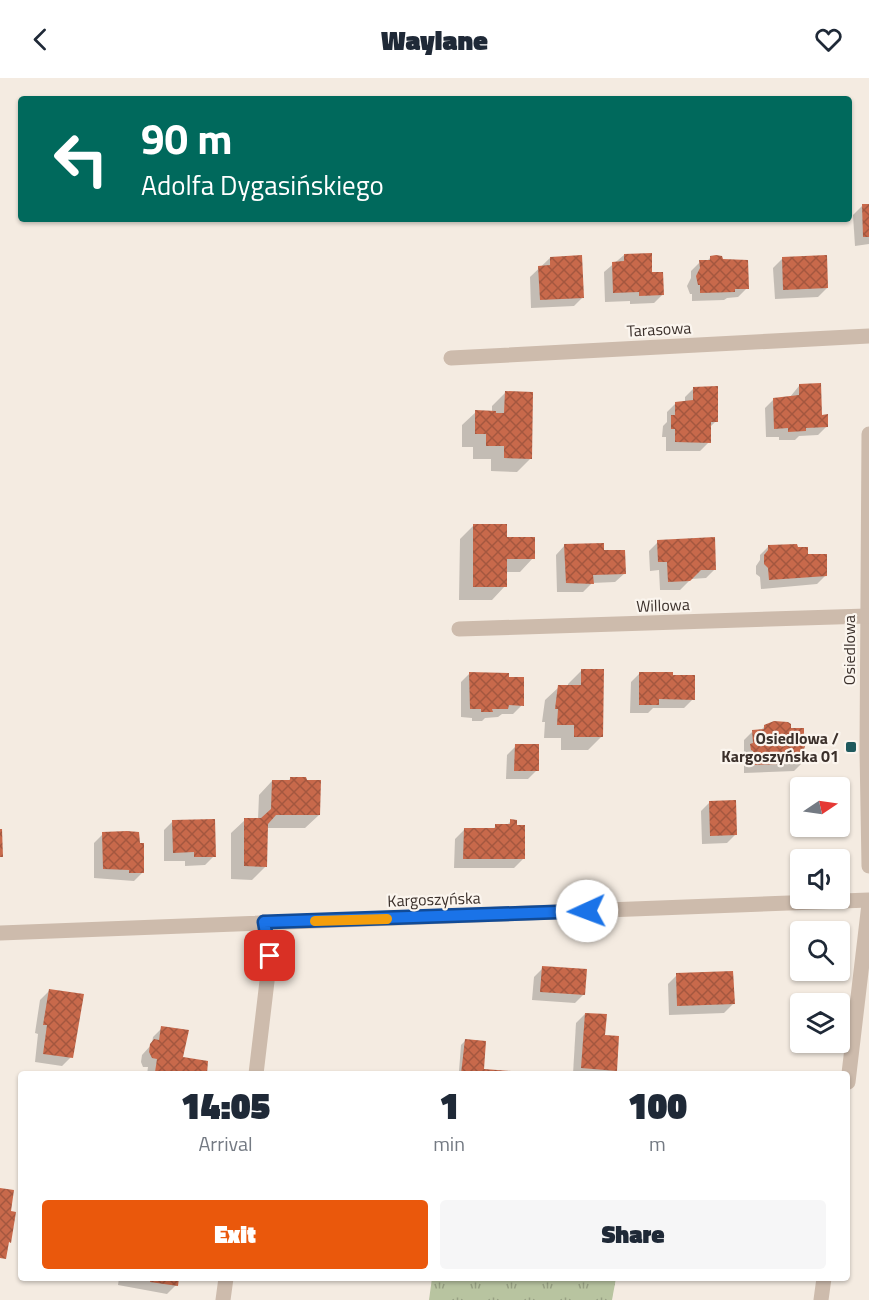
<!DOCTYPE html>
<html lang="en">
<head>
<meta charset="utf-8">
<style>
  body { margin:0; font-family:"Titillium Web",sans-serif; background:#f6f6f7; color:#1f2937; height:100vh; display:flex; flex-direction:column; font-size:22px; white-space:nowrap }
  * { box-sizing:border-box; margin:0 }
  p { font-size:20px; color:#747a83 }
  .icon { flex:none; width:33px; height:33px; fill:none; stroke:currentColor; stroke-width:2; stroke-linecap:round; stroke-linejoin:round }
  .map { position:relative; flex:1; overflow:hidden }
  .drawer { position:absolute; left:18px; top:993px; width:832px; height:210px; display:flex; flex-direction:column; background:#fff; border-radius:6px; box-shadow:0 2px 4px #0004 }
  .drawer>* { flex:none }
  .banner { position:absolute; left:18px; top:18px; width:834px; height:126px; border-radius:6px; box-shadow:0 2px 4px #0004; background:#00695c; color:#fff; overflow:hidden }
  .needle { width:39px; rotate:77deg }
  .fabs { position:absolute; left:790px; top:699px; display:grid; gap:12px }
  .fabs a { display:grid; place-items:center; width:60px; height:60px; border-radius:6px; background:#fff; box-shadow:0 2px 4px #0004; font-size:30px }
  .pin { position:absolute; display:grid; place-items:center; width:51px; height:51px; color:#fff; margin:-26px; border-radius:12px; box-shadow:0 3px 9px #0006 }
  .me { position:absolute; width:66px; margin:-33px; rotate:268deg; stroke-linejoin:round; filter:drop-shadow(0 0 4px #0008) }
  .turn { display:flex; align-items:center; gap:21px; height:126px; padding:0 24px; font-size:27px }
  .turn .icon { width:78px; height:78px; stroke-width:2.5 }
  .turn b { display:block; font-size:42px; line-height:51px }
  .eta { display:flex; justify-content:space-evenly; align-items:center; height:102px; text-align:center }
  .eta b { font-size:36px; font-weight:800; line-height:42px }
  .action { display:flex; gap:12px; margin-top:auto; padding:12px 24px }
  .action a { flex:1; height:69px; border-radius:6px; background:#ea580c; color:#fff; font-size:24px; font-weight:800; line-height:69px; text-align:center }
  .action a+a { background:#f6f6f7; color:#1f2937 }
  header { display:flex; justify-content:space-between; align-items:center; height:78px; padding:0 24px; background:#fff; font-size:27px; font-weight:800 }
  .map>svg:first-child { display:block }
  .grass { fill:url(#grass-tufts) }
  .shadow { fill:#0003 }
  .building { fill:url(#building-cross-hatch) }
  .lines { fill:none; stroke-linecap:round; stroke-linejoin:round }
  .minor { stroke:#cdbbac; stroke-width:15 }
  .route-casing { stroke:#114b97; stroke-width:15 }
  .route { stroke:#1a73e8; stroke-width:10 }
  .slow { stroke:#f59e0b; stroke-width:10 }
  .poi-dot { fill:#1f5a5e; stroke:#fbf5ee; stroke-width:2 }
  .labels { text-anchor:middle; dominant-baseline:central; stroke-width:4.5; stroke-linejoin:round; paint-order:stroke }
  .street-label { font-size:16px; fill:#3b302b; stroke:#fbf5ee }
  .poi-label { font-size:16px; font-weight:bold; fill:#3b302b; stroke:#fbf5ee; text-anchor:end }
</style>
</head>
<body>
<header><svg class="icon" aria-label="back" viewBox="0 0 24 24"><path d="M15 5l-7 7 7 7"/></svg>Waylane<svg class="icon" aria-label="heart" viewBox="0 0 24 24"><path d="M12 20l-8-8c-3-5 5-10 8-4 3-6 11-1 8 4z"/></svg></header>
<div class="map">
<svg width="869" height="1222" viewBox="0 0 869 1222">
  <defs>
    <pattern id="grass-tufts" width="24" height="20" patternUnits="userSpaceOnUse" patternTransform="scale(1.5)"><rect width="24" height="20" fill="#b8c4a0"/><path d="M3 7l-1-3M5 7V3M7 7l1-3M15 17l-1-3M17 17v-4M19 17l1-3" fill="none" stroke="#97a083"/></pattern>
    <pattern id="building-cross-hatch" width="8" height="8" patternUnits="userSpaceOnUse" patternTransform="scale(1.5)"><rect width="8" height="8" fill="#c8694b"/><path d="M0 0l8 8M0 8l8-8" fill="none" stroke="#a4573f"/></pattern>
  </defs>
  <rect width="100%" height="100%" fill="#f4ebe1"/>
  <!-- grass -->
  <path class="grass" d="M432,1200H616L612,1222H429Z"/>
  <!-- shadow -->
  <g class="shadow">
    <path d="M869,127V166L855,168L853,137L862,128Z"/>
    <path d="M624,177L651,196L663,216L654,225L630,226V223L605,224L604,194Z"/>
    <path d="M711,179L747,210L738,219L727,220L724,222L692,223V216H690L687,208L691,200V193L700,184H706Z"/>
    <path d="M550,180L583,219L574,228L531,230L530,199Z"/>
    <path d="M782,181L827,210L818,219L775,221L773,190Z"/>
    <path d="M799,308L827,348L818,357L799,358L795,362H779V359H766L765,330L774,321L790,319Z"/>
    <path d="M694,310L716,343L709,350V364L700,373H666V359H662L663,348L667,344V334L676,325L685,324V319Z"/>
    <path d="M505,315L531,380L517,394L491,393V381H473V369H462V347L476,334H492V328Z"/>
    <path d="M474,447L506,461L533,480L520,494H506L505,508L492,522H459L460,461Z"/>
    <path d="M658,464L715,491L706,500L691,501L680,512H660L659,492L650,493L649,473Z"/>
    <path d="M565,467L603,474L625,495L615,504L592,505L583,514H557L556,477Z"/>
    <path d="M769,468L807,478L826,497L817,506L761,511L760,499L756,496V488L760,482V477Z"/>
    <path d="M582,592L602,658L588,672H561V660H544L545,644H542L545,622L559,609H568V606Z"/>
    <path d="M470,595L522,627L513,636H502L498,639L485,640L482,643H472V640L461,639V604Z"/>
    <path d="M640,595L693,621L684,630H653L648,635H630L631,604Z"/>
    <path d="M765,648L790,651L805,666L803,684L794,693L744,695V682L742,681L744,675V662L753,653H760Z"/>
    <path d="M516,668L537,692L528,701H506L507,677Z"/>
    <path d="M290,701L305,704L319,737L305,750H266V788L252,802L231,801V755L245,742H258L259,717L272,703H288Z"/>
    <path d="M710,724L736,756L727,765L702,766L701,733Z"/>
    <path d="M173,743L214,778L205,787L185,788V783H164V752Z"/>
    <path d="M511,743L523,781L514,790H454L455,761L464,752H492L496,748H506Z"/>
    <path d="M103,756L138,767L143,794L134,803L94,800V765Z"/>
    <path d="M543,890L584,916L575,925L532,922L534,899Z"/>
    <path d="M677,897L733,926L724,935L669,937L668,906Z"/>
    <path d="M49,913L71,979L62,988L35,984L38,956L35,955L40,922Z"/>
    <path d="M585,936L604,958L615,992L612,996H573L576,945Z"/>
    <path d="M162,950L182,980L207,984L205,996H147L148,989H143L141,984L142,977L152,966L153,959Z"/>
    <path d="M465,963L482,992L526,996H456L459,993L461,967Z"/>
    <path d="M119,1200H177L176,1207L167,1216L118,1207Z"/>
  </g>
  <!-- building -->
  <g class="building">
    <path d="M862,126H869V159H863Z"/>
    <path d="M652,175V194H663L664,217L639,218V214L613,215L612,184L624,183V176Z"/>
    <path d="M582,177L584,220L540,222L538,188L550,187V179Z"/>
    <path d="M716,177L722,178L723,181L748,182L749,211H735V214L700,215V207H698L696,198L700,190L699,182H710V178Z"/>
    <path d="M827,177L828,210L783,212L782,179Z"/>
    <path d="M821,305L822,337L828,336V349L806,350V353L788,354V350L774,351L773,320L799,317V306Z"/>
    <path d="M718,308V344H711V365L675,364V351H671V337H675V324L693,322V309Z"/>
    <path d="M505,313L533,314L532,381L504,380V368H486V356H475V332L496,333V335H504Z"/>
    <path d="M473,446H507V459H535V481H507V509H473Z"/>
    <path d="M715,459L716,492H701L690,503L668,504L667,484H658L657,462Z"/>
    <path d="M604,465V472H625L626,496L593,497L594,506L566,505L564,466Z"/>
    <path d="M797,466L798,469H808V476H827V498L769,502L768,490L764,486V477L768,472V467Z"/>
    <path d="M581,591H604L603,659H574V647H557L558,631H555L558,607H581Z"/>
    <path d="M469,594L509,595V599H524V628L509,627L508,631H492L493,634H481V631H470Z"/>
    <path d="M639,594H673V597H695V622L659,621V627H639Z"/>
    <path d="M774,643L788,644L791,646V650H804V663L806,665L804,671L805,685L753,687V673L751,672L750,666L753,665L752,652L764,651V647Z"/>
    <path d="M515,666H539V693H514Z"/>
    <path d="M290,699H306L307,702H321L320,737H276L268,746L267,789L244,788V740H261L271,731L272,702H290Z"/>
    <path d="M736,722L737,757L710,758L709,723Z"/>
    <path d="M215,741L216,779H194V774L173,775L172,742Z"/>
    <path d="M510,741L517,742V747H525V781H463L464,750H495V746H510Z"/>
    <path d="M0,751H2L3,779H0Z"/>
    <path d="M127,753L139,754L140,765H144V795H129V792L103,791L102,754Z"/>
    <path d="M542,888L587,891L585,917L540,914Z"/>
    <path d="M733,893L735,926L677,928L676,895Z"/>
    <path d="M49,911L84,916L73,980L43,976L47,947H43Z"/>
    <path d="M585,935L607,936L605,957L619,958L617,993L581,990Z"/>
    <path d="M161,948L189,952L183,979L208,983L207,996L155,994L157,981L152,980L149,974L150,966L154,961L159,962Z"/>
    <path d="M465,961L486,963L484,991L524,994V996H461Z"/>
    <path d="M0,1110L14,1112L11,1133L16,1134L11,1165L9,1164L6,1181L0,1180Z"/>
    <path d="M150,1200H179L178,1208L150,1204Z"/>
  </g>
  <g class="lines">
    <!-- minor -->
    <g class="minor">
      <path d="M451,280L869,258"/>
      <path d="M869,356L867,672L869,788"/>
      <path d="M459,551L867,538"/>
      <path d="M0,855L869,822"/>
      <path d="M256,996L270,878L264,844"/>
      <path d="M848,1004L869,826"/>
      <path d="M223,1222L226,1200"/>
      <path d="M821,1222L824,1200"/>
    </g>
  </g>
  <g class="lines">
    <defs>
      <path id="route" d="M270,878L264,844L587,833"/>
    </defs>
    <!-- route casing -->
    <use href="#route" class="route-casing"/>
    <!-- route -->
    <use href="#route" class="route"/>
    <!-- slow -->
    <path class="slow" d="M315,843L387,841"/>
  </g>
  <!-- markers -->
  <rect class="poi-dot" x="845" y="663" width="12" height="12" rx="3"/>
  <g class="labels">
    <!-- street labels -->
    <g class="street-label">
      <text transform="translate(659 251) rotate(-3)">Tarasowa</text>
      <text transform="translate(663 527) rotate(-2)">Willowa</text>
      <text transform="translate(849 572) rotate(-90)">Osiedlowa</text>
      <text transform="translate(434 821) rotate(-2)">Kargoszyńska</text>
    </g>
    <!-- poi labels -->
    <g class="poi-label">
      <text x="839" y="660">Osiedlowa /<tspan x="839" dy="18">Kargoszyńska 01</tspan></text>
    </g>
  </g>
</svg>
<div class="fabs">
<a><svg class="needle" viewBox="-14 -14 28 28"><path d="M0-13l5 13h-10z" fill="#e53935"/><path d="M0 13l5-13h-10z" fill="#747a83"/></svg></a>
<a><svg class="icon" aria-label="sound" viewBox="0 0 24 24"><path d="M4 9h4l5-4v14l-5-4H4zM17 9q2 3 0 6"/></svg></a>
<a><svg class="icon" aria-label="search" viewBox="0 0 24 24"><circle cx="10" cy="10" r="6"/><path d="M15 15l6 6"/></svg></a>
<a><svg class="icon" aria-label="layers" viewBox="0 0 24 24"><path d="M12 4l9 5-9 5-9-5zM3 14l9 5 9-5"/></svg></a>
</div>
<div class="pin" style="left:270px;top:878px;background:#d93025"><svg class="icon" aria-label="arrive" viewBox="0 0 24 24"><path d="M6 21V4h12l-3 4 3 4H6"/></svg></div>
<svg class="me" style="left:587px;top:833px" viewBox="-20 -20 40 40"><circle r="19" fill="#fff"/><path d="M0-13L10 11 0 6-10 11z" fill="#1a73e8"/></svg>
<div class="banner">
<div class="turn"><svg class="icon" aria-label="left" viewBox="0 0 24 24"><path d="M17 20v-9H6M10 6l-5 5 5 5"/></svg><div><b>90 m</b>Adolfa Dygasińskiego</div></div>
</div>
<section class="drawer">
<div class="eta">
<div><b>14:05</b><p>Arrival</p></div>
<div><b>1</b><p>min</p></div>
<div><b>100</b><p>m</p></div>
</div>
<div class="action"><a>Exit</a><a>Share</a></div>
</section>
</div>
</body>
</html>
